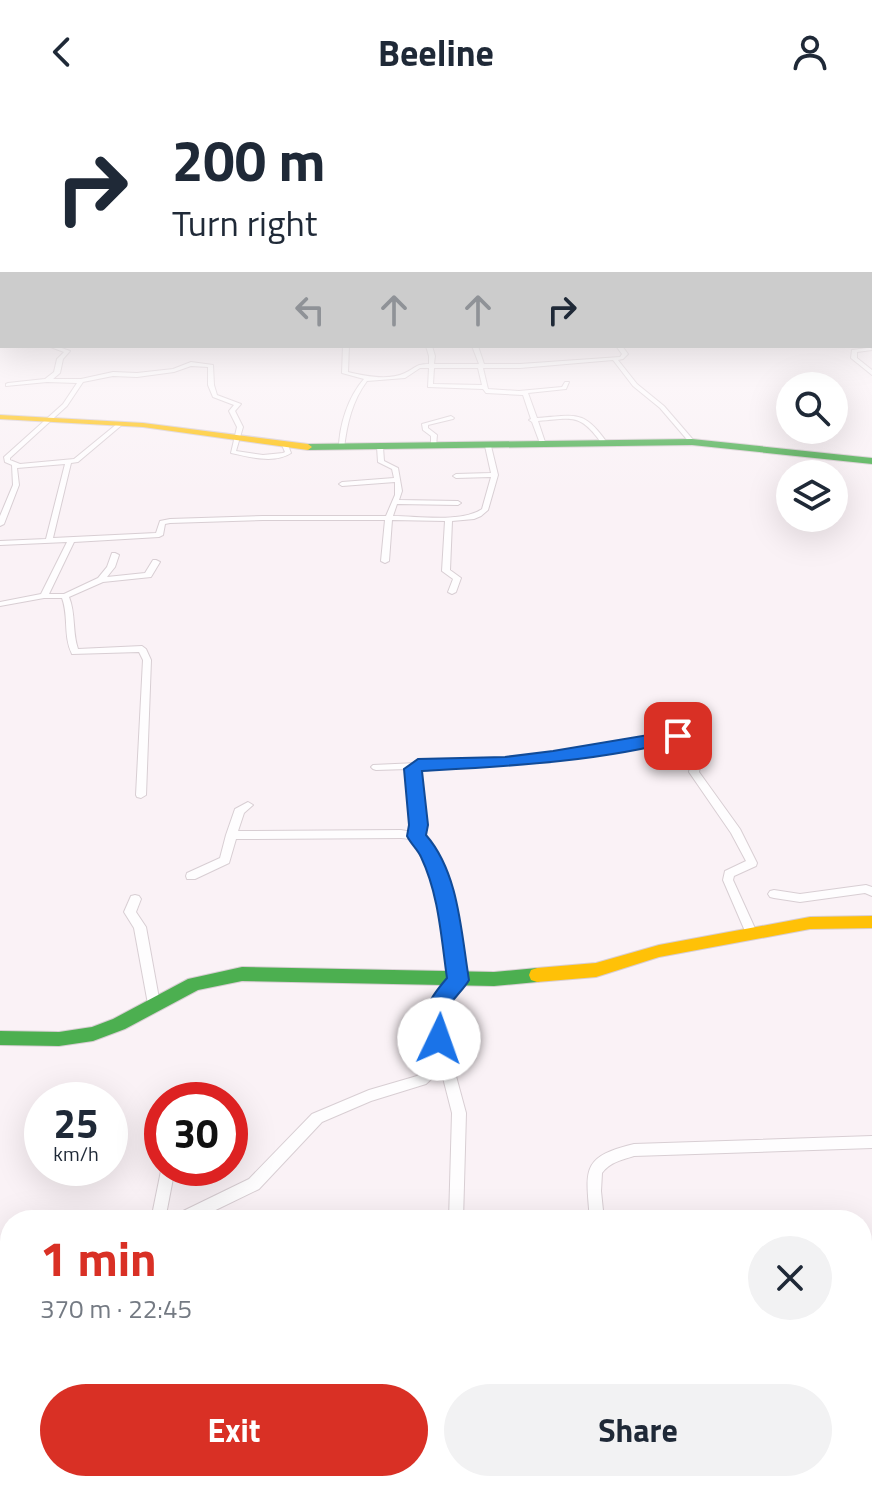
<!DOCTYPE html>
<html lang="en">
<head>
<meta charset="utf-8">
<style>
  body { margin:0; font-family:"Titillium Web",sans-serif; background:#f2f2f3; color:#1f2937; height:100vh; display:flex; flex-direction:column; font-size:30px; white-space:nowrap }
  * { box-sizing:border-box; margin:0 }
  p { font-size:26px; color:#747a83 }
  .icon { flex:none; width:44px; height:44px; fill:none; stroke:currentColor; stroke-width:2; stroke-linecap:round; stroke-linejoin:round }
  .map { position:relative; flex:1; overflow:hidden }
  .sheet { position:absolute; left:0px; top:1106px; width:872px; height:282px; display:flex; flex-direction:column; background:#fff; border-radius:32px 32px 0 0; box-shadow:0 8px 32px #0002 }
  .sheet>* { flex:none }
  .top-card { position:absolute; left:0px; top:0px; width:872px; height:244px; box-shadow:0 8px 32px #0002; background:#fff; color:#1f2937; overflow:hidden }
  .tools { position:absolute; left:776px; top:268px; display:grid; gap:16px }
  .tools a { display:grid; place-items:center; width:72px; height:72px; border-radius:50%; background:#fff; box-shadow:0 8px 32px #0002; font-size:40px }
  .speed { position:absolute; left:24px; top:978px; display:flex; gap:16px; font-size:40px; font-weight:700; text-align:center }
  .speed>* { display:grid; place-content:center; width:104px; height:104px; border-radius:50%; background:#fff; box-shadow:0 8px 32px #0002; line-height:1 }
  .speed small { font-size:20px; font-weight:400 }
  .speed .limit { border:12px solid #d22; background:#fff; color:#111 }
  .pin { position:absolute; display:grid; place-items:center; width:68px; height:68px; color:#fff; margin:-34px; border-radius:16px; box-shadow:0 4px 12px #0006 }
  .me { position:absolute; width:88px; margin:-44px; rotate:3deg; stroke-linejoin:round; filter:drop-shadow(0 0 6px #0008) }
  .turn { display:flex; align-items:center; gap:28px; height:168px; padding:0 40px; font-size:36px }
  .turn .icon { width:104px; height:104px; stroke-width:2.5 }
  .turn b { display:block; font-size:56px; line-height:68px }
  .lanes { display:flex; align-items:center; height:76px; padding:0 40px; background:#0003; justify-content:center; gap:40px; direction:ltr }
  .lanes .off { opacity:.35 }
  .round { display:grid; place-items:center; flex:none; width:84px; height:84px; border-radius:42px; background:#f2f2f3 }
  .head { display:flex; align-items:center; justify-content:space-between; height:136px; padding:0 40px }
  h1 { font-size:48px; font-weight:700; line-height:60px; color:#d93025 }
  .cta { display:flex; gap:16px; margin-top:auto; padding:16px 40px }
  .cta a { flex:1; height:92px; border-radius:48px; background:#d93025; color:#fff; font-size:32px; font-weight:700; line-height:92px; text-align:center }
  .cta a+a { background:#f2f2f3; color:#1f2937 }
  header { display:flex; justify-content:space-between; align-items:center; height:104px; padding:0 40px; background:#fff; font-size:36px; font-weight:700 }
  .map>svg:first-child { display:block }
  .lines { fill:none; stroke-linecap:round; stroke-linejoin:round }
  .street-casing { stroke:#d8ced3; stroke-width:2 }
  .fast-casing { stroke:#d8ced3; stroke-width:2 }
  .slow-casing { stroke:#d8ced3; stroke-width:2 }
  .street { fill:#fefdfe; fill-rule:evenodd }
  .fast { fill:#4caf50; fill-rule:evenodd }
  .slow { fill:#ffc107; fill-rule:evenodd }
  .route { fill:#1a73e8; stroke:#114b97; stroke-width:2 }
</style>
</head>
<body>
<header><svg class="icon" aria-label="back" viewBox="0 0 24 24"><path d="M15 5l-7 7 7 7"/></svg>Beeline<svg class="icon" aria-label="person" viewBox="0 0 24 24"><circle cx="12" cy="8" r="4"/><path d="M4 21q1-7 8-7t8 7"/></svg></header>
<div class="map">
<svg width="872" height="1387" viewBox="0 0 872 1387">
  <rect width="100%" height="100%" fill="#faf2f6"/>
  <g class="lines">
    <defs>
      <g id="street">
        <rect x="870" y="208" width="2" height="2"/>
        <rect x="870" y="222" width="2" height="2"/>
        <path d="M870,241L872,246L857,248V254L872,266V271L851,254L852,246L867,244L866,242Z"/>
        <path d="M48,242H56L70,247L63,255L60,269L53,275H81L113,268L137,269L173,265L191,258L213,261L214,281L217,291L241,300L235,307L243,323L236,347L263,351L283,349L285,348L282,341L285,339L288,341L291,349C275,360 249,353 231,349L237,323L229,307L234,301L213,293L208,281V263L191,262L174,268L137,273L113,272L83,278L67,302L10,354V356L20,360L74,355L118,319L123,320L78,358L71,359L53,434L156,429L160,417L170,415L263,412H386L395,391V378L342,382L339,380L342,378L394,374L392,365L378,358L377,343L380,341L383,343L384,357L398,364L402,387L399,396L458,397L461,399L458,401L397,400L393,412C417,412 462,419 482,405L491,373L456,374L453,372L456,370L491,369L485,342L488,340L491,342L498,371L488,406L481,412L474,415L452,417L450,466L461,474L456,488L452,490L448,488L453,475L442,467L445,417L392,416L389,457L385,459L381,457L385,416H263L170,419L165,420L163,431L159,433L74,438L49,490H64L98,474L107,463L112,449H115L119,451L115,463L107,473L145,469L153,456H156L160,458L151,473L103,478L69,493C76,510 72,528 78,545L142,542L146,545L151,556L146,691L141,694L137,693L136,691L143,556L139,548L72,550C63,532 69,513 62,494H44L0,502V498L41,490L67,438L0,441V437L46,435L65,360L17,364L19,381L4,420L0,422V412L13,381L12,361L5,358L4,353L63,300L77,279L47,278L6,282V280L8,279L45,275L54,268L57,255L64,248Z"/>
        <path d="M343,242H349L348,268C364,272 389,277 405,269C416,264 415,260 429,260V252L426,242H432L435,252L434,260H479L472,242H478L484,260H520L620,253L622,250L616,242H622L628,250L623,255L618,256L637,280L664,302L695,338L690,339L660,304L633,282L613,256L520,264H483L488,285L519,287L562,283L565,278H569L566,285L528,289L537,314C576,311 584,305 608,340L607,341H603C580,309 574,314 538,317L546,341L541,342L532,318L529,316L531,315L523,291L486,289L483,285L428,283L429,264H420L405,274L367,277C352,297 347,320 344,344L339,345C339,322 348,293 364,275L342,269ZM434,264H478L482,281L433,280Z"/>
        <path d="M451,312L454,314L453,315L428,321V324L437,331L436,342L431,343V332L423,326L422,320Z"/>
        <path d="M683,629L686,630L702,652L699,668L740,725L757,759L756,762L734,772L733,776L758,831L756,834L752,835L748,834L723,776L725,767L746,757L731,729L689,668L692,652L681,635L505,661L420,664L418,666L424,721L421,732C452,762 458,834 464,876L443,904L440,913L466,1009L463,1116H449L452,1009L441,966L426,980L371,997L322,1018L259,1085L195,1116H173L175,1111L249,1075L312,1010L369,986L417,972L438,953L428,913L433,898L452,875C448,846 439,751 413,736C410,735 404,734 401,734L236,735L229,759L195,775H187L186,772L187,769L220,754L226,731L235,705L248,698L253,701L244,709L238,727L401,726L412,728L414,721L408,665L376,666L373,665L371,663L373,661L505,655Z"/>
        <path d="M866,781L872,783V792L865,789L800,798L774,794L770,793L768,790L770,787L774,786L800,790Z"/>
        <path d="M135,791L139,792L141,795L136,808L146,823L160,900L158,904L154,905L150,904L148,900L134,824L124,808L131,792Z"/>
        <path d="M872,1032V1044L634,1052C622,1056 610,1058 602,1069L601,1087L604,1116H590C586,1066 580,1053 634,1040Z"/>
        <path d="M162,1062V1064H175L165,1116H151Z"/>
        <path d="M10,1338V1378H12L10,1387H0V1353L4,1341Z"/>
        <path d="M109,1378H131L125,1387H103Z"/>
      </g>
      <g id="fast">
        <path d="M692,335L872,354V360L692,341L308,346L304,343L308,340Z"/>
        <path d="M242,863L494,868L537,864L543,866L545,871L543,876L537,878L494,882L242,877L198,886L125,925L93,937L59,942L0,941V927L59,928L92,923L113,915L188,875Z"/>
      </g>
      <g id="slow">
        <path d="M0,311L143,319L308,340L312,343L308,346L143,323L0,315Z"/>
        <path d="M872,812V824L810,825L659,853L596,873L537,878L531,876L529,871L531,866L537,864L596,859L659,841L810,813Z"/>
      </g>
    </defs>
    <!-- street casing -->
    <use href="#street" class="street-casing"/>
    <!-- fast casing -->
    <use href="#fast" class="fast-casing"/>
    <!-- slow casing -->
    <use href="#slow" class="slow-casing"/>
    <!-- street -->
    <use href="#street" class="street"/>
    <!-- fast -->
    <use href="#fast" class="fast"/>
    <!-- slow -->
    <use href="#slow" class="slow"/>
  </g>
  <!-- sky -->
  <linearGradient id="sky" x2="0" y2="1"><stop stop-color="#a4afdc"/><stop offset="0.5" stop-color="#fdf9fb"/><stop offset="1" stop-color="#fdf9fb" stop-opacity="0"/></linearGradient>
  <rect width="872" height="391" fill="url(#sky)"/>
  <!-- route -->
  <path class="route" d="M678,626L687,632L684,635C598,658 510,662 422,667L428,721L426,731C459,769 461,828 469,876C463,887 449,897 446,909C443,921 453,930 447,942L439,945L431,942C417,912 428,896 447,874C441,833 439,791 421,753C418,746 411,740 407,732L409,721L404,665L418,655L505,653L553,647Z"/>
</svg>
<div class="tools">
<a><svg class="icon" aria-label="search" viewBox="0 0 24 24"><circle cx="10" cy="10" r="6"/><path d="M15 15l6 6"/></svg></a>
<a><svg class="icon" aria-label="layers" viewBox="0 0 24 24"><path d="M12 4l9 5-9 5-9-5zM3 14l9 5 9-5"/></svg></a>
</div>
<div class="speed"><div>25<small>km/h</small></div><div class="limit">30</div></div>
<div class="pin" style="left:678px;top:632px;background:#d93025"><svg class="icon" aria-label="arrive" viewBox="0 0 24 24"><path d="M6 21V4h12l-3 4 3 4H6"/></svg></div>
<svg class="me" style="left:439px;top:935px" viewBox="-20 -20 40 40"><circle r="19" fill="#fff"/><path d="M0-13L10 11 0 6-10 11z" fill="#1a73e8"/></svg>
<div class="top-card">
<div class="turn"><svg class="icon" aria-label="right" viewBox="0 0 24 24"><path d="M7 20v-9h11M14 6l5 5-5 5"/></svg><div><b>200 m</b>Turn right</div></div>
<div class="lanes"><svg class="icon off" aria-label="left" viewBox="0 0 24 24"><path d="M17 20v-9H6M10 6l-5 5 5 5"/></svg><svg class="icon off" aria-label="ahead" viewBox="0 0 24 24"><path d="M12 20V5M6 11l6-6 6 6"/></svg><svg class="icon off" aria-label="ahead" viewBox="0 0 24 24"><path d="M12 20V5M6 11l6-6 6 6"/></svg><svg class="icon" aria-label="right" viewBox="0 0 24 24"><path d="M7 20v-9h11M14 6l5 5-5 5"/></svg></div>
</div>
<section class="sheet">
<div class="head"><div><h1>1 min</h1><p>370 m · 22:45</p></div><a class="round"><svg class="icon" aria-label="close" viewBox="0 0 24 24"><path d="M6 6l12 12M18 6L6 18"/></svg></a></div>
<div class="cta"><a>Exit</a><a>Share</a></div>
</section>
</div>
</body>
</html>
